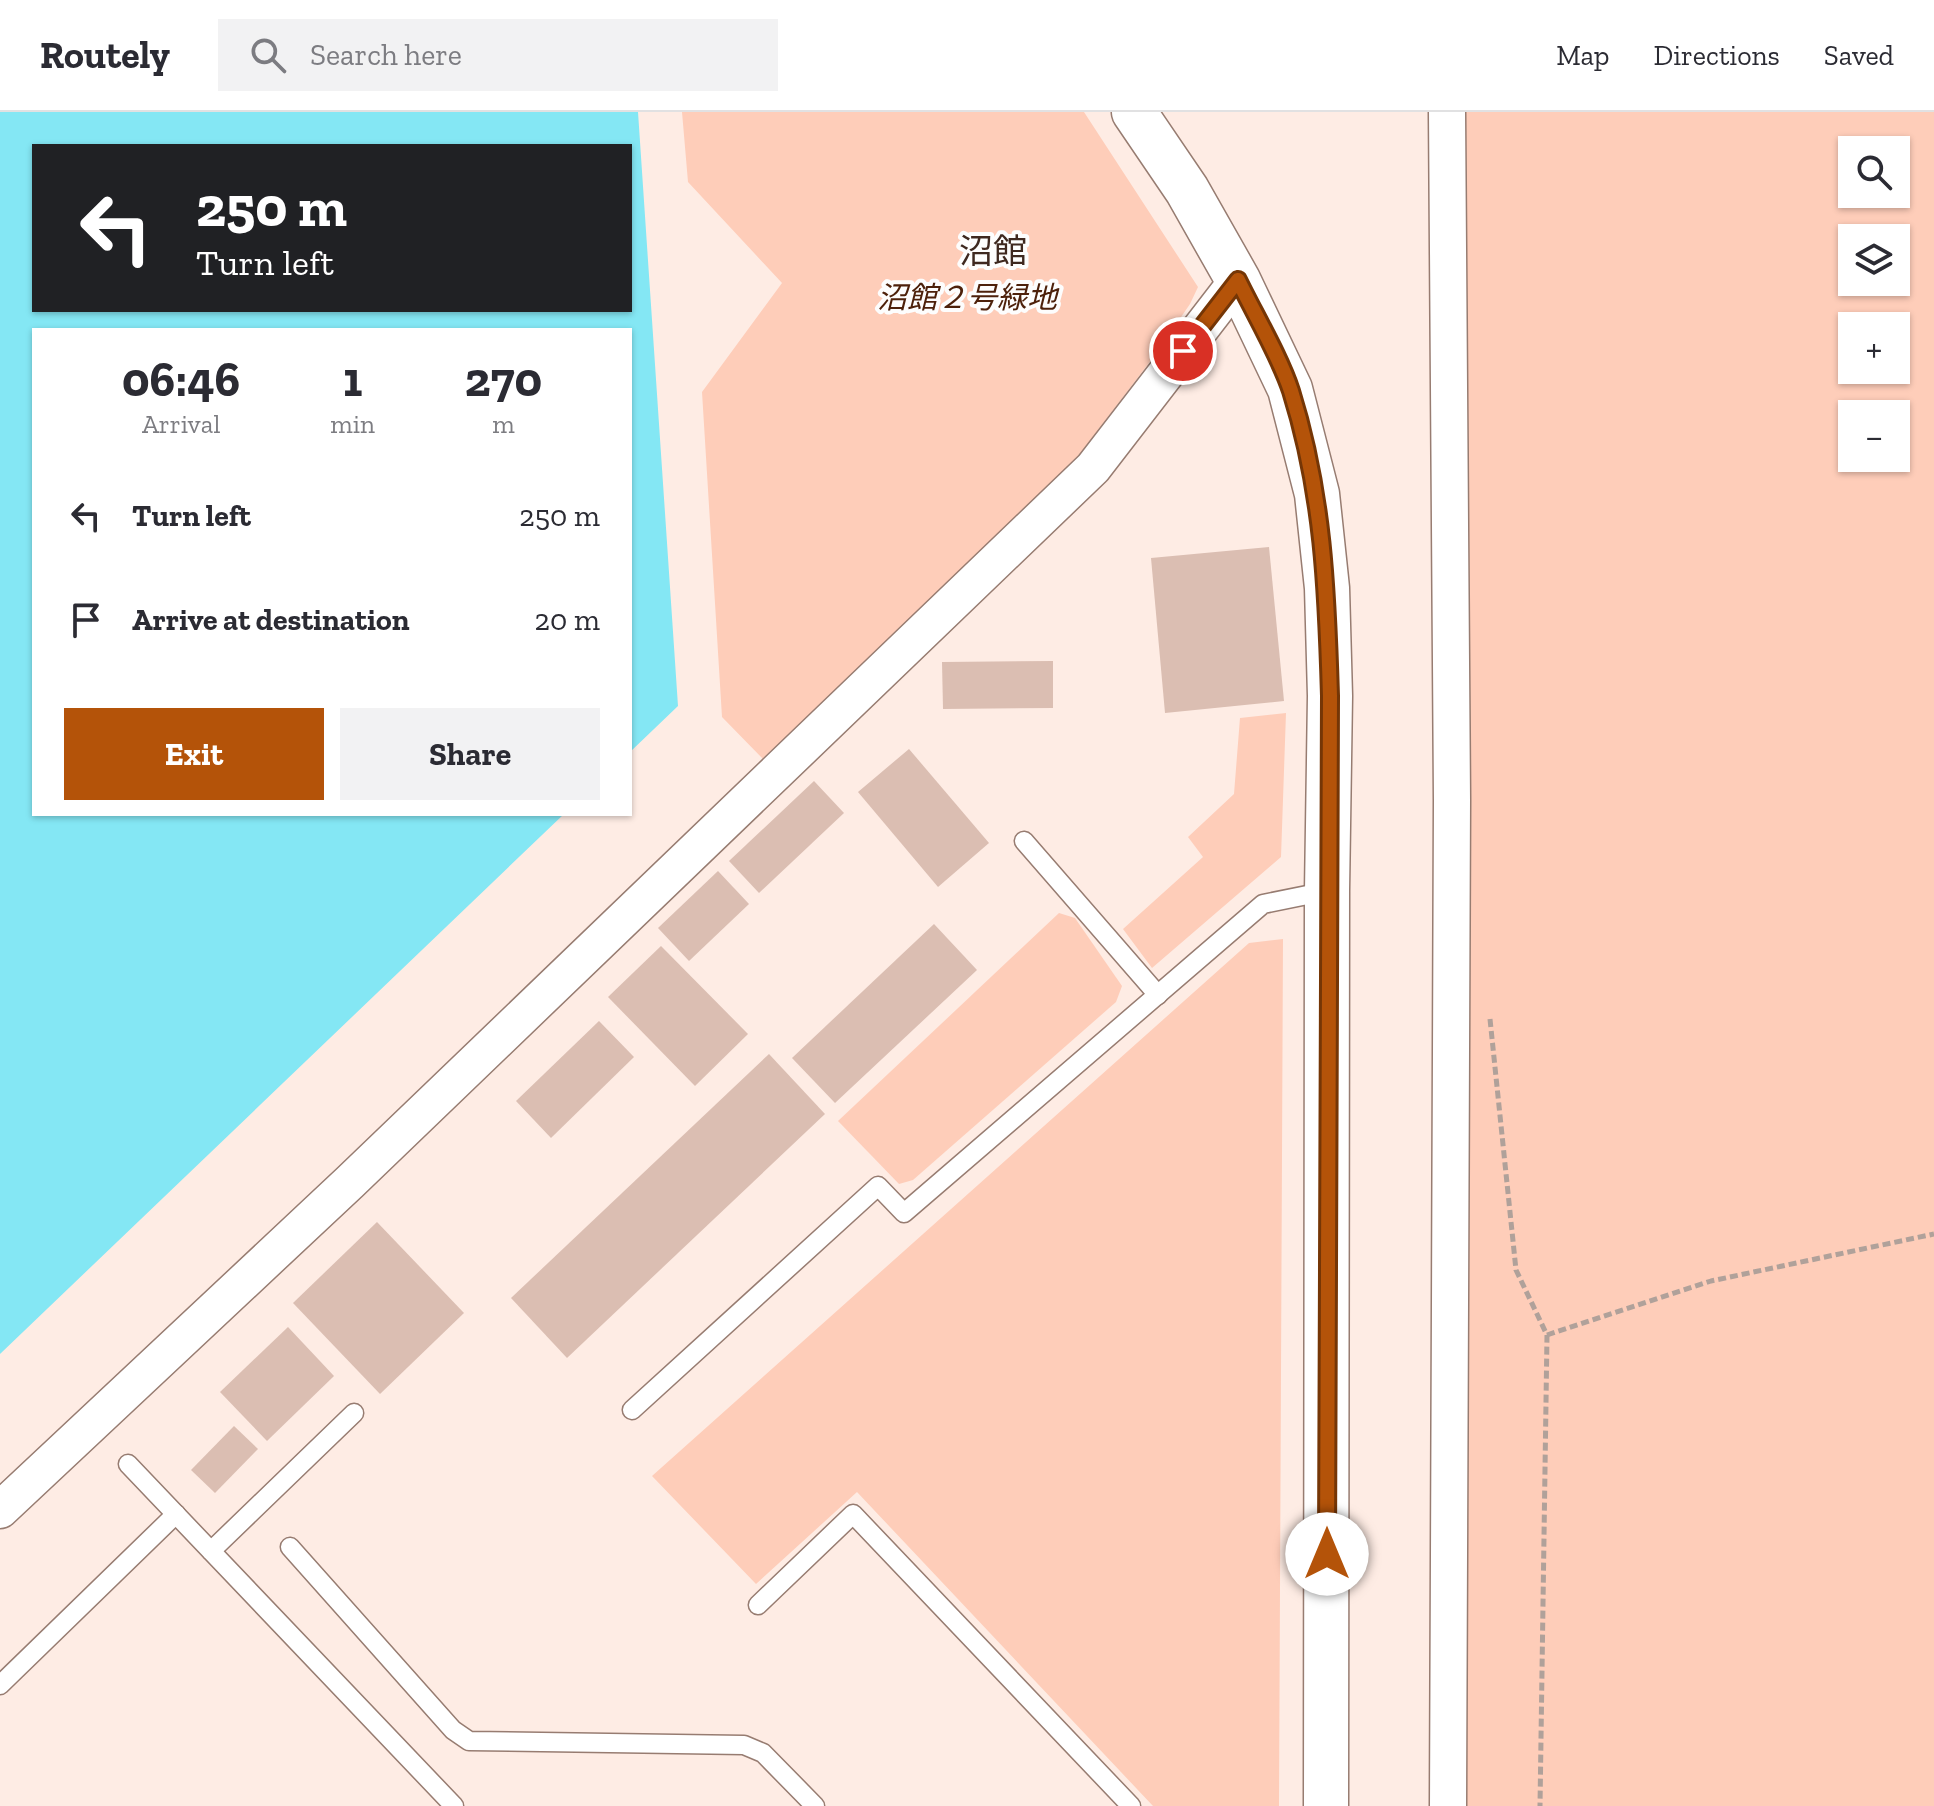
<!DOCTYPE html>
<html lang="en">
<head>
<meta charset="utf-8">
<style>
  body { margin:0; font-family:"Zilla Slab","Noto Sans JP",serif; background:#f2f2f3; color:#2b2b33; height:100vh; display:flex; flex-direction:column; font-size:30px; white-space:nowrap }
  * { box-sizing:border-box; margin:0 }
  p { font-size:26px; color:#7c7c81 }
  .icon { flex:none; width:44px; height:44px; fill:none; stroke:currentColor; stroke-width:2; stroke-linecap:round; stroke-linejoin:round }
  .map { position:relative; flex:1; overflow:hidden }
  .side { position:absolute; left:32px; top:216px; width:600px; height:488px; display:flex; flex-direction:column; background:#fff; border-radius:0px; box-shadow:0 2px 6px #0004 }
  .side>* { flex:none }
  .guide { position:absolute; left:32px; top:32px; width:600px; height:168px; border-radius:0px; box-shadow:0 2px 6px #0004; background:#202124; color:#fff; overflow:hidden }
  .tools { position:absolute; left:1838px; top:24px; display:grid; gap:16px }
  .tools a { display:grid; place-items:center; width:72px; height:72px; border-radius:0px; background:#fff; box-shadow:0 2px 6px #0004; font-size:40px }
  .pin { position:absolute; display:grid; place-items:center; width:68px; height:68px; color:#fff; margin:-34px; border:4px solid #fff; border-radius:50%; box-shadow:0 2px 8px #0007 }
  .me { position:absolute; width:88px; margin:-44px; rotate:0deg; stroke-linejoin:round; filter:drop-shadow(0 0 6px #0008) }
  .turn { display:flex; align-items:center; gap:28px; height:168px; padding:0 32px; font-size:36px }
  .turn .icon { width:104px; height:104px; stroke-width:2.5 }
  .turn b { display:block; font-size:56px; line-height:68px }
  .eta { display:flex; justify-content:space-evenly; align-items:center; height:136px; text-align:center }
  .eta b { font-size:48px; font-weight:700; line-height:56px }
  .primary-button { display:flex; gap:16px; margin-top:auto; padding:16px 32px }
  .primary-button a { flex:1; height:92px; border-radius:0px; background:#b45309; color:#fff; font-size:32px; font-weight:700; line-height:92px; text-align:center }
  .primary-button a+a { background:#f2f2f3; color:#2b2b33 }
  ul { padding:0; list-style:none }
  li { display:flex; align-items:center; gap:24px; height:104px; padding:0 32px }
  li div { flex:1 }
  li b { display:block; font-size:30px }
  li em { font-style:normal }
  header { display:flex; align-items:center; gap:48px; box-sizing:border-box; height:112px; padding:0 40px; background:#fff; border-bottom:2px solid #e1e1e2 }
  header strong { font-size:38px }
  nav { display:flex; gap:44px; margin-inline-start:auto; font-size:28px }
  .search { width:560px; height:72px; background:#f2f2f3; display:flex; align-items:center; gap:20px; box-sizing:border-box; padding:0 28px; border-radius:0px; color:#7c7c81; font-size:30px }
  .map>svg:first-child { display:block }
  .green { fill:#fecdb9; fill-rule:evenodd }
  .water { fill:#84e7f4; fill-rule:evenodd }
  .building { fill:#dbbeb2 }
  .lines { fill:none; stroke-linecap:round; stroke-linejoin:round }
  .lane-casing { stroke:#977c71; stroke-width:21 }
  .street-casing { stroke:#977c71; stroke-width:39 }
  .secondary-casing { stroke:#977c71; stroke-width:47 }
  .path { stroke:#b0a19a; stroke-width:5; stroke-dasharray:8 4; stroke-linecap:butt }
  .lane { stroke:#fff; stroke-width:18 }
  .street { stroke:#fff; stroke-width:36 }
  .secondary { stroke:#fff; stroke-width:44 }
  .route-casing { stroke:#753606; stroke-width:20 }
  .route { stroke:#b45309; stroke-width:14 }
  .labels { text-anchor:middle; dominant-baseline:central; stroke-width:8; stroke-linejoin:round; paint-order:stroke }
  .park-label { font-size:30px; font-style:italic; fill:#4d210b; stroke:#fdfdfd }
  .quarter-label { font-size:34px; fill:#3e281f; stroke:#fdfdfd }
</style>
</head>
<body>
<header>
<strong>Routely</strong>
<div class="search"><svg class="icon" aria-label="search" viewBox="0 0 24 24"><circle cx="10" cy="10" r="6"/><path d="M15 15l6 6"/></svg>Search here</div>
<nav><a>Map</a><a>Directions</a><a>Saved</a></nav>
</header>
<div class="map">
<svg width="1934" height="1694" viewBox="0 0 1934 1694">
  <rect width="100%" height="100%" fill="#feece4"/>
  <!-- green -->
  <g class="green">
    <path d="M682,0H1084L1198,175L1190,192L1155,243L1079,343L998,424L763,647L722,605L702,280L782,171L688,70Z"/>
    <path d="M1463,0H1934V1694H1466L1469,659ZM1852,38H1896V82H1852ZM1852,126H1896V170H1852ZM1852,214H1896V258H1852ZM1852,302H1896V346H1852Z"/>
    <path d="M1286,601L1281,745L1152,856L1123,817L1203,745L1188,725L1234,682L1240,606Z"/>
    <path d="M1059,801L1075,806L1122,874L1116,890L913,1068L899,1072L838,1009Z"/>
    <path d="M1283,827L1279,1694H1153L857,1380L756,1472L652,1364L1249,831Z"/>
  </g>
  <!-- water -->
  <path class="water" d="M0,0H638L678,594L630,640V218H34V702H564L0,1242ZM34,34H630V198H34Z"/>
  <!-- building -->
  <g class="building">
    <path d="M1269,435L1284,589L1165,601L1151,446Z"/>
    <path d="M1053,549V596L943,597L942,550Z"/>
    <path d="M909,637L989,731L938,775L858,680Z"/>
    <path d="M814,669L844,701L759,781L729,749Z"/>
    <path d="M718,759L749,792L689,849L658,816Z"/>
    <path d="M934,812L977,858L835,991L792,946Z"/>
    <path d="M661,834L748,922L695,974L608,885Z"/>
    <path d="M599,909L634,945L551,1026L516,989Z"/>
    <path d="M769,942L825,1002L567,1246L511,1186Z"/>
    <path d="M377,1110L464,1201L380,1282L293,1191Z"/>
    <path d="M288,1215L334,1264L267,1329L220,1280Z"/>
    <path d="M234,1314L258,1337L215,1381L191,1358Z"/>
  </g>
  <g class="lines">
    <defs>
      <g id="lane">
        <path d="M1024,729L1158,883"/>
        <path d="M632,1298L878,1074L904,1101L1263,792L1327,779"/>
        <path d="M128,1352L454,1694"/>
        <path d="M290,1435L453,1618L469,1629L744,1633L763,1641L815,1694"/>
        <path d="M211,1439L354,1301"/>
        <path d="M758,1493L853,1402L1131,1694"/>
        <path d="M0,1573L176,1402"/>
      </g>
      <g id="street">
        <path d="M1447,0L1452,688L1448,1694"/>
        <path d="M0,1398L350,1070L1093,356L1238,168"/>
      </g>
      <path id="secondary" d="M1134,0L1187,78L1238,168L1290,277L1317,382L1327,476L1330,584L1327,779L1326,1694"/>
    </defs>
    <!-- lane casing -->
    <use href="#lane" class="lane-casing"/>
    <!-- street casing -->
    <use href="#street" class="street-casing"/>
    <!-- secondary casing -->
    <use href="#secondary" class="secondary-casing"/>
    <!-- path -->
    <g class="path">
      <path d="M1490,907L1516,1158L1547,1223L1540,1694"/>
      <path d="M1547,1223L1711,1169L1934,1122"/>
    </g>
    <!-- lane -->
    <use href="#lane" class="lane"/>
    <!-- street -->
    <use href="#street" class="street"/>
    <!-- secondary -->
    <use href="#secondary" class="secondary"/>
  </g>
  <g class="lines">
    <defs>
      <path id="route" d="M1183,239L1238,168C1254,201 1280,245 1291,279C1323,381 1327,478 1330,584L1327,1442"/>
    </defs>
    <!-- route casing -->
    <use href="#route" class="route-casing"/>
    <!-- route -->
    <use href="#route" class="route"/>
  </g>
  <g class="labels">
    <!-- park labels -->
    <g class="park-label">
      <text x="967" y="186">沼館２号緑地</text>
    </g>
    <!-- quarter labels -->
    <g class="quarter-label">
      <text x="993" y="139">沼館</text>
    </g>
  </g>
</svg>
<div class="tools">
<a><svg class="icon" aria-label="search" viewBox="0 0 24 24"><circle cx="10" cy="10" r="6"/><path d="M15 15l6 6"/></svg></a>
<a><svg class="icon" aria-label="layers" viewBox="0 0 24 24"><path d="M12 4l9 5-9 5-9-5zM3 14l9 5 9-5"/></svg></a>
<a>+</a>
<a>−</a>
</div>
<div class="pin" style="left:1183px;top:239px;background:#d93025"><svg class="icon" aria-label="arrive" viewBox="0 0 24 24"><path d="M6 21V4h12l-3 4 3 4H6"/></svg></div>
<svg class="me" style="left:1327px;top:1442px" viewBox="-20 -20 40 40"><circle r="19" fill="#fff"/><path d="M0-13L10 11 0 6-10 11z" fill="#b45309"/></svg>
<div class="guide">
<div class="turn"><svg class="icon" aria-label="left" viewBox="0 0 24 24"><path d="M17 20v-9H6M10 6l-5 5 5 5"/></svg><div><b>250 m</b>Turn left</div></div>
</div>
<section class="side">
<div class="eta">
<div><b>06:46</b><p>Arrival</p></div>
<div><b>1</b><p>min</p></div>
<div><b>270</b><p>m</p></div>
</div>
<ul>
<li><svg class="icon" aria-label="left" viewBox="0 0 24 24"><path d="M17 20v-9H6M10 6l-5 5 5 5"/></svg><div><b>Turn left</b></div><em>250 m</em></li>
<li><svg class="icon" aria-label="arrive" viewBox="0 0 24 24"><path d="M6 21V4h12l-3 4 3 4H6"/></svg><div><b>Arrive at destination</b></div><em>20 m</em></li>
</ul>
<div class="primary-button"><a>Exit</a><a>Share</a></div>
</section>
</div>
</body>
</html>
